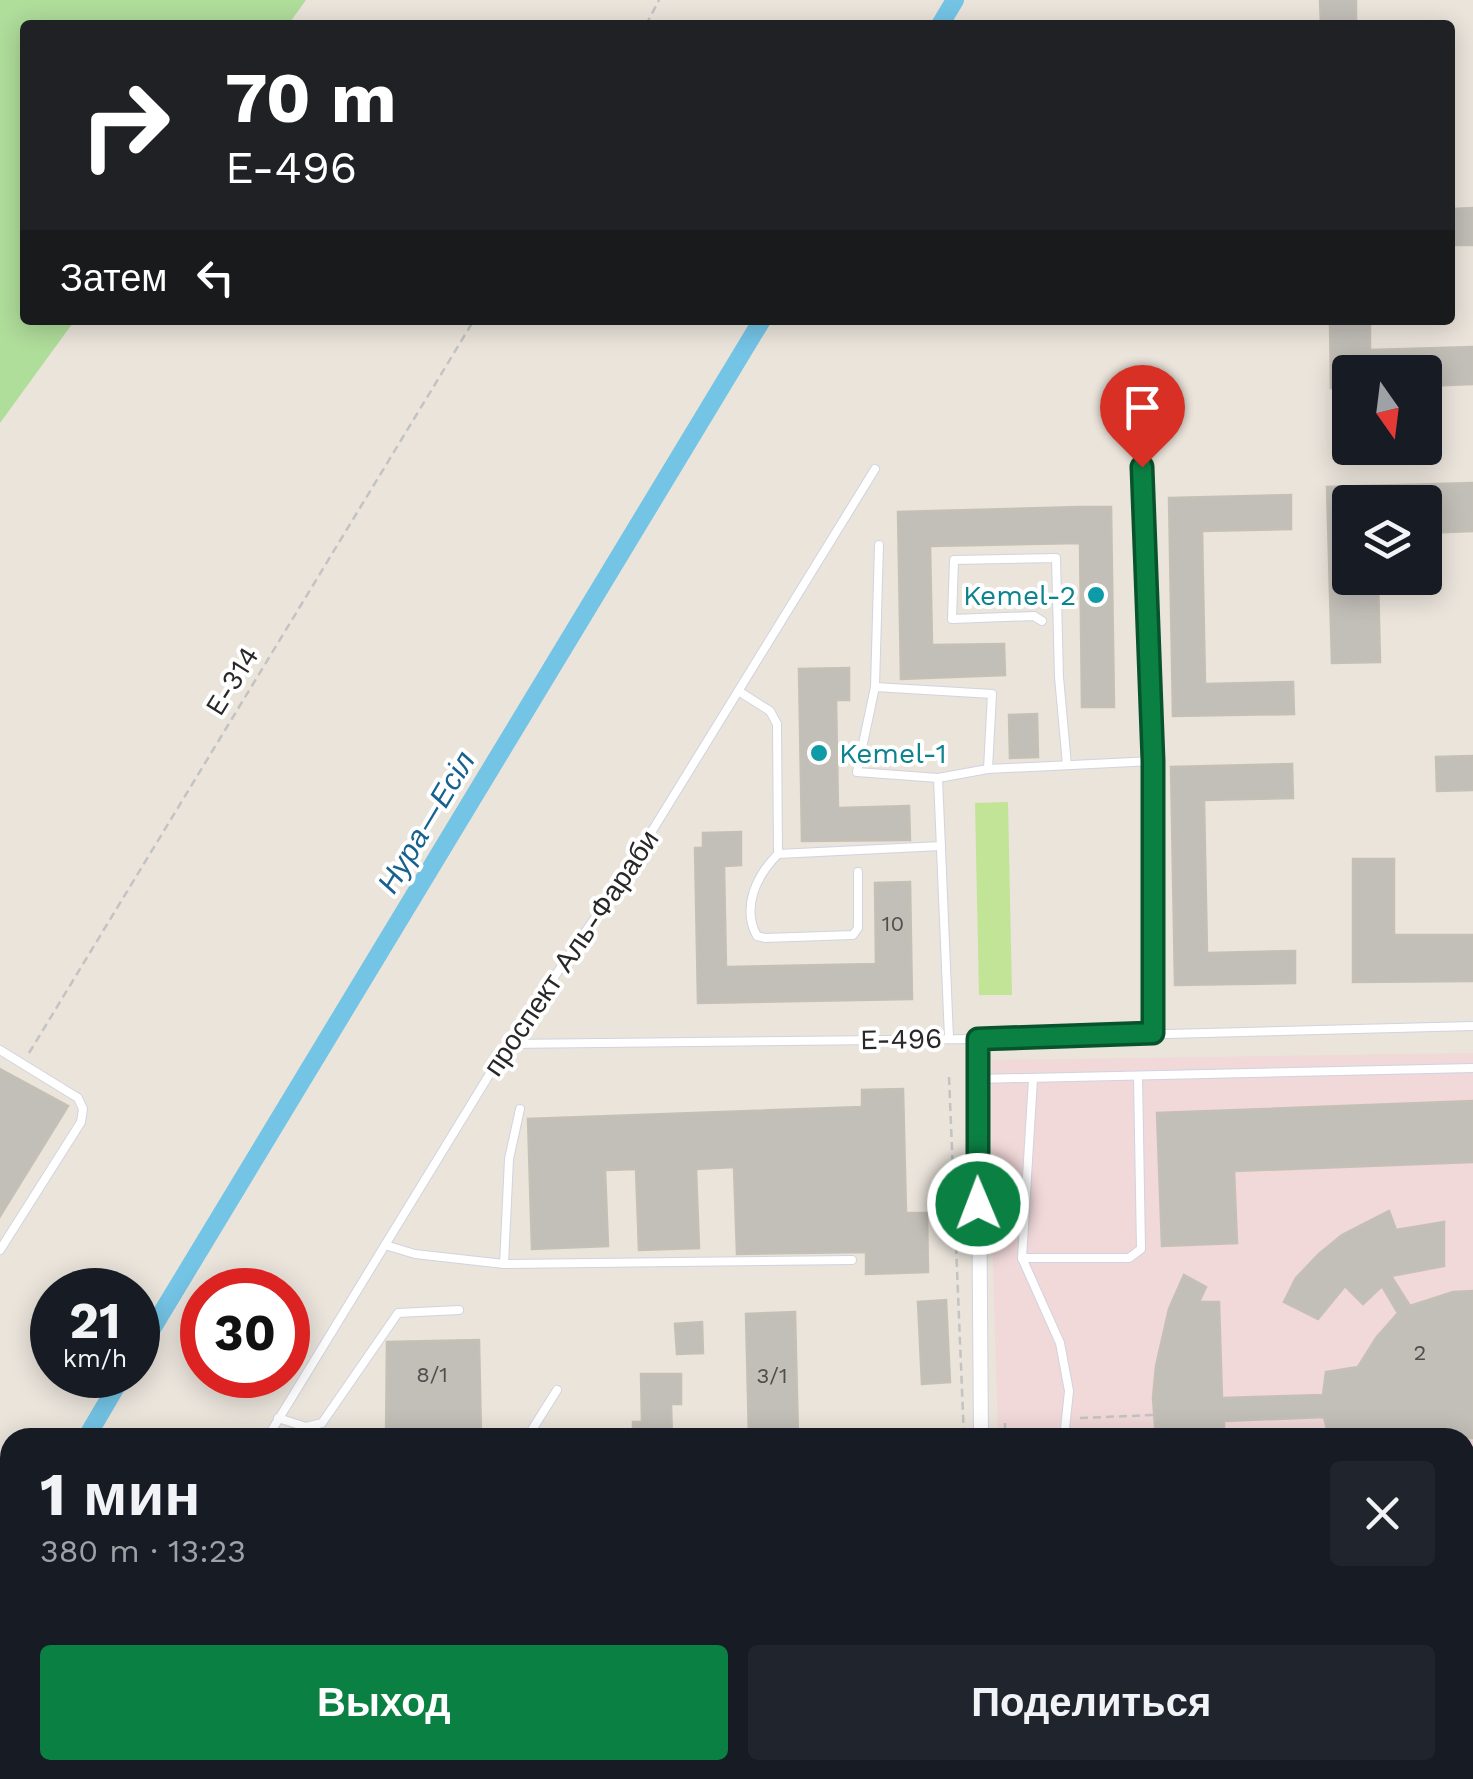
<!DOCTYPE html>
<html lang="ru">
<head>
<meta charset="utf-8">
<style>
  body { margin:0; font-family:"Work Sans",sans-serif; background:#20242c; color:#f1f3f6; height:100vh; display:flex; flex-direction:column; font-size:38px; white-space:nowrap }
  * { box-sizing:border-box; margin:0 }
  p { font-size:32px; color:#9ea1a6 }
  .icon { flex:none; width:55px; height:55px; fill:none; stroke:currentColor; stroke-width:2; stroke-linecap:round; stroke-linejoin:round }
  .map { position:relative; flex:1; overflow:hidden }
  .drawer { position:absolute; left:0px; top:1428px; width:1475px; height:352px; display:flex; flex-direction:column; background:#171b24; border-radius:30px 30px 0 0; box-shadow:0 5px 25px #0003 }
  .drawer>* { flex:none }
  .top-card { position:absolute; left:20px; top:20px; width:1435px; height:305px; border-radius:10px; box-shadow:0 5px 25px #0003; background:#202124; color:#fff; overflow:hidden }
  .needle { width:65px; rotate:166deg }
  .buttons { position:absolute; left:1332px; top:355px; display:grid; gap:20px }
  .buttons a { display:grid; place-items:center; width:110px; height:110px; border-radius:10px; background:#171b24; box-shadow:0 5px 25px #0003; font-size:50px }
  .speed { position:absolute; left:30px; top:1268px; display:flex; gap:20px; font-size:50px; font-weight:700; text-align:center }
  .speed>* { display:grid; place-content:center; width:130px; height:130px; border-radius:50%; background:#171b24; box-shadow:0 5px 25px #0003; line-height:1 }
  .speed small { font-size:25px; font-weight:400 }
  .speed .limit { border:15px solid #d22; background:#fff; color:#111 }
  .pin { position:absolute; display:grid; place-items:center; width:85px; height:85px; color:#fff; margin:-102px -42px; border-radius:50% 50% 50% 0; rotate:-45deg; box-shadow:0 0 10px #0007 }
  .pin .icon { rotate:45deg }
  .me { position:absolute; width:110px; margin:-55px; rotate:359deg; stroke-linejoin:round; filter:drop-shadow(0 0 8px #0008) }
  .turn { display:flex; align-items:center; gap:35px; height:210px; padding:0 40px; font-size:45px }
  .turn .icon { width:130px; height:130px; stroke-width:2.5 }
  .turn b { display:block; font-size:70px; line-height:85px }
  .then { display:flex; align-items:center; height:95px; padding:0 40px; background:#0003; gap:20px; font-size:38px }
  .round { display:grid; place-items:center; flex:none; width:105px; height:105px; border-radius:10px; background:#20242c }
  .overview { display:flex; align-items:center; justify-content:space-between; height:170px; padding:0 40px }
  h1 { font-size:60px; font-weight:700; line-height:75px }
  .cta { display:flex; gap:20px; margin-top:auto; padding:20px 40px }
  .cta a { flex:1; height:115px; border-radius:10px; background:#0b8043; color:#fff; font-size:40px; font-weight:700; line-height:115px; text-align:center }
  .cta a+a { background:#20242c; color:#f1f3f6 }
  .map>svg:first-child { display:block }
  .medical { fill:#f1d8d9 }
  .green { fill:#afdd9a }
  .pitch { fill:#c1e497 }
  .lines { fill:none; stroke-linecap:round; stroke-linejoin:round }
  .canal { stroke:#74c4e6; stroke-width:18 }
  .building { fill:#c2beb8; stroke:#c5c0b5; stroke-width:2.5 }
  .service-casing { stroke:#d0d3e1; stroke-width:10 }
  .minor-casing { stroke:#d0d3e1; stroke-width:16 }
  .path { stroke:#c3c3c3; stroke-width:2.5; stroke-dasharray:8 5; stroke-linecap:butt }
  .service { stroke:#fff; stroke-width:8 }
  .minor { stroke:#fff; stroke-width:14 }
  .route-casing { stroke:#07532c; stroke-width:25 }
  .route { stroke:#0b8043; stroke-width:18 }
  .culture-dot { fill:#0f9aa8; stroke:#fff; stroke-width:4 }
  .labels { text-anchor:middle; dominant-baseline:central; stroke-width:8; stroke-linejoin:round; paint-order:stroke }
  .number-label { font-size:22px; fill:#4e4e4c }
  .culture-label { font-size:28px; fill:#0d838f; stroke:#fff; text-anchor:end }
  .street-label { font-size:28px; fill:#282828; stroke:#fff }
  .water-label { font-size:30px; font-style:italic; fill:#16618f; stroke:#fff }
</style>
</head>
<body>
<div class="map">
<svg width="1473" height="1779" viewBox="0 0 1473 1779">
  <rect width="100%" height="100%" fill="#eae4db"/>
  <!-- medical -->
  <path class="medical" d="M1473,1053V1779H1006V1770H1465V1438L998,1437L991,1195L992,1060Z"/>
  <!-- green -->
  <g class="green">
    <path d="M0,0H306L288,25H25V320H75L0,423Z"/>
    <path d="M744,1770H970V1779H614L622,1774Z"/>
  </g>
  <!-- pitch -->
  <path class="pitch" d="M1008,802L1012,995H979L975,803Z"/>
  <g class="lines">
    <!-- canal -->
    <g class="canal">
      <path d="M940,25L955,0"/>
      <path d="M138,1352L762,320"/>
      <path d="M86,1438L123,1375"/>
      <path d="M0,1579L10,1562"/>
    </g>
  </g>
  <!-- building -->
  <g class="building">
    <path d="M1320,0H1356V25H1321Z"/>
    <path d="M1473,208V245H1455L1454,209Z"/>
    <path d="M1330,320H1370V350L1473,347V384L1425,386V372H1350V387L1331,388Z"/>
    <path d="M1473,483V531L1425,533V502H1350V578H1378L1380,662L1332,663L1327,487Z"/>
    <path d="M1291,495V529L1202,531L1205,684L1293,682L1294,714L1173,716L1169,498Z"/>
    <path d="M1079,507H1111L1114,707H1082L1080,543L930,546L932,645L1004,644L1005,675L901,679L898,512Z"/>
    <path d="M849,668V700H836L838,808L909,806L910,840L802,841L799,669Z"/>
    <path d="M1037,714L1038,757L1010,758L1009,715Z"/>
    <path d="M1473,756V790L1437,791L1436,757Z"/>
    <path d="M1292,764L1293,798L1204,800L1207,953L1295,951V983L1175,985L1171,767Z"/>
    <path d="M741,832V865L724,866L726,967L876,964L875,883L910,882L912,999L698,1003L695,848H703V833Z"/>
    <path d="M1353,859H1394V935H1473V981L1353,982Z"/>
    <path d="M0,1069L68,1106L0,1216Z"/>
    <path d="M903,1089L906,1213H927L928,1272L866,1274V1252L737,1254L734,1167L696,1169L699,1248L639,1250L636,1169L605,1170L608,1246L532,1249L528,1119L862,1107V1090Z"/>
    <path d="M1473,1101V1162L1234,1171L1237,1243L1162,1246L1157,1113Z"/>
    <path d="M1389,1211L1396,1230L1444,1222V1266L1391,1276L1410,1306L1453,1292L1473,1291V1438H1329L1324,1417L1224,1421V1438H1156L1153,1398L1156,1366L1169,1309L1184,1275L1206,1287L1199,1302H1219L1222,1398L1323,1395L1326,1372L1358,1367L1376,1338L1398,1313L1382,1286L1363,1304L1345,1286L1318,1319L1284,1302L1296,1278L1319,1254L1342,1235Z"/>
    <path d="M946,1300L950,1382L922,1384L918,1302Z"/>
    <path d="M795,1312L798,1437L749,1438L746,1314Z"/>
    <path d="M702,1322L703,1353L677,1354L675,1324Z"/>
    <path d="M479,1340L481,1435L386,1437L387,1342Z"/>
    <path d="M641,1374H681V1404H671L672,1438H633V1422H642Z"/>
  </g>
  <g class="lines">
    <defs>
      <g id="service">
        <path d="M1142,467L1153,761V1033"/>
        <path d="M879,545L875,687L857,772L938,778L949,1038"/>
        <path d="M1042,621L1034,616L952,619L954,560L1056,558L1059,677L1067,765"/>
        <path d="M875,687L992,694L988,769"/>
        <path d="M740,692L770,711L777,724L778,854"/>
        <path d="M938,778L988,769L1153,761"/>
        <path d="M858,872V928L853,935L765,938L757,936C741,907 757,875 778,854L941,846"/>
        <path d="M508,1044L978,1039L1473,1026"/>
        <path d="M0,1050L78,1098L83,1109L81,1122L0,1250"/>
        <path d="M978,1079L1473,1068"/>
        <path d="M1033,1079L1022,1258L1060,1343L1069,1391L1064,1438"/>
        <path d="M385,1245L415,1254L504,1264L852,1260"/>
        <path d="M1022,1258H1129L1141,1249L1138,1076"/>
        <path d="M504,1264L509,1159L520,1109"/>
        <path d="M278,1418L306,1427L322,1423L398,1313L459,1310"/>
        <path d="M267,1438L508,1044L628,870L875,469"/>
        <path d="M523,1438L530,1433L557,1390"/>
        <path d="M506,1770L509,1779"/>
        <path d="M330,1779V1770"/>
        <path d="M592,1779L599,1770"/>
        <path d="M1256,1779V1770L1274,1778L1346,1779"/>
      </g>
      <g id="minor">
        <path d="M978,1039L981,1438"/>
        <path d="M992,1770V1779"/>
        <path d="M55,1779L61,1770"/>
      </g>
    </defs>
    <!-- service casing -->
    <use href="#service" class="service-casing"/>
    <!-- minor casing -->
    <use href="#minor" class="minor-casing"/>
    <!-- path -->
    <g class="path">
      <path d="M646,25L659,0"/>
      <path d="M29,1053L474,320"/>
      <path d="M949,1077L964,1438"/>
      <path d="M1080,1418L1154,1415"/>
      <path d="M1005,1423V1438"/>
      <path d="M971,1770L972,1779"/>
      <path d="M1015,1770V1779"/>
      <path d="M1111,1770V1779"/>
    </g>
    <!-- service -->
    <use href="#service" class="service"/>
    <!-- minor -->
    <use href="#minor" class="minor"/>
  </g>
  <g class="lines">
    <defs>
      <path id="route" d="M978,1204V1039L1153,1033V761L1142,467"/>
    </defs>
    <!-- route casing -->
    <use href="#route" class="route-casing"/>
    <!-- route -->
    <use href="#route" class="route"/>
  </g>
  <!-- markers -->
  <g class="culture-dot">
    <circle cx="1096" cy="595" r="10"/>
    <circle cx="819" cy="753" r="10"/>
  </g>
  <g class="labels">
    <!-- number labels -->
    <g class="number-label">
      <text x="893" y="923">10</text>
      <text x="1420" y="1352">2</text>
      <text x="432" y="1374">8/1</text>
      <text x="772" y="1375">3/1</text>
    </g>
    <!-- culture labels -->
    <g class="culture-label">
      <text x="1076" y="595">Kemel-2</text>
      <text x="839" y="753" text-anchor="start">Kemel-1</text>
    </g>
    <!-- street labels -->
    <g class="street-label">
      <text transform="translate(232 681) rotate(-58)">E-314</text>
      <text transform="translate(571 953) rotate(-56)">проспект Аль-Фараби</text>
      <text transform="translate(901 1039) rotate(-1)">E-496</text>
    </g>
    <!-- water labels -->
    <g class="water-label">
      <text transform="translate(426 822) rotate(-59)">Нура—Есіл</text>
    </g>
  </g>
</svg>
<div class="buttons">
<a><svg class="needle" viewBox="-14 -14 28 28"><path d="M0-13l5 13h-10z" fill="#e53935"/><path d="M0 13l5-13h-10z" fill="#9ea1a6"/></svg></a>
<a><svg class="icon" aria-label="layers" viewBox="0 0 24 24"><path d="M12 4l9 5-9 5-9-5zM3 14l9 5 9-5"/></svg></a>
</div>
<div class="speed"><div>21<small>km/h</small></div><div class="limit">30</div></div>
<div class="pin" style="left:1142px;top:467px;background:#d93025"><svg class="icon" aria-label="arrive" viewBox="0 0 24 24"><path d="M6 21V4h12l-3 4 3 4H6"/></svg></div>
<svg class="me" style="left:978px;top:1204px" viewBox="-20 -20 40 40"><circle r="17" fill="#0b8043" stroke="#fff" stroke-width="3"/><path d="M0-11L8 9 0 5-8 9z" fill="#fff"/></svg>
<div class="top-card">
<div class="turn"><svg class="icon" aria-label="right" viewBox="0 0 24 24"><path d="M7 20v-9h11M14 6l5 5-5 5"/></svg><div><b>70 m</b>E-496</div></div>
<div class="then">Затем<svg class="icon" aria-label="left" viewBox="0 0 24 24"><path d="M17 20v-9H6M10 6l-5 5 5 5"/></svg></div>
</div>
<section class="drawer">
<div class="overview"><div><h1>1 мин</h1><p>380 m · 13:23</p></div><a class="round"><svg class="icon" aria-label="close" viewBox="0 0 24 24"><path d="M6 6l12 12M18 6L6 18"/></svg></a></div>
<div class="cta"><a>Выход</a><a>Поделиться</a></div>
</section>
</div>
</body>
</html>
